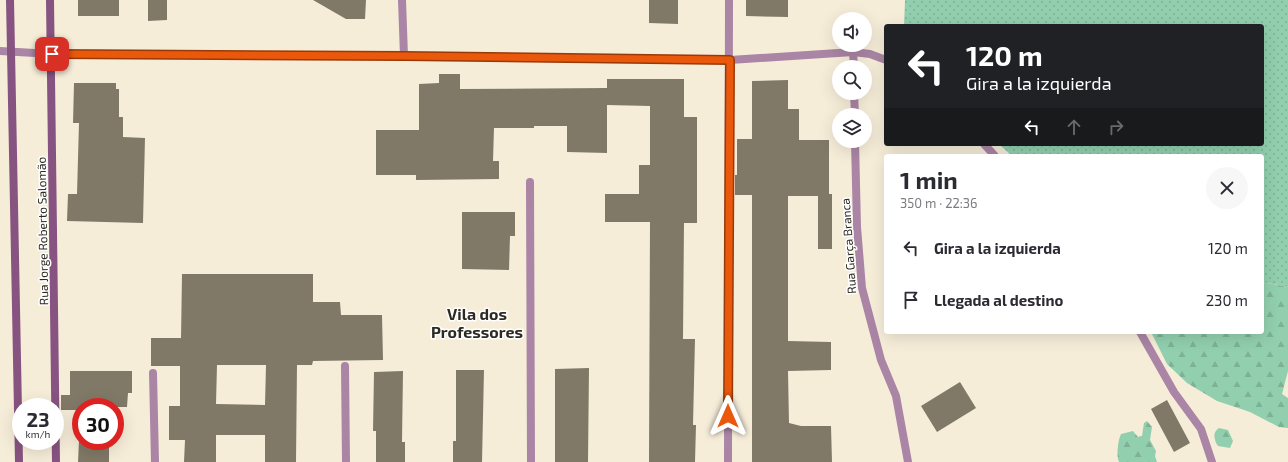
<!DOCTYPE html>
<html lang="es">
<head>
<meta charset="utf-8">
<style>
  body { margin:0; font-family:"Exo 2",sans-serif; background:#f7f7f7; color:#2b2b33; height:100vh; display:flex; flex-direction:column; font-size:15px; white-space:nowrap }
  * { box-sizing:border-box; margin:0 }
  p { font-size:13px; color:#7c7c81 }
  .icon { flex:none; width:22px; height:22px; fill:none; stroke:currentColor; stroke-width:2; stroke-linecap:round; stroke-linejoin:round }
  .map { position:relative; flex:1; overflow:hidden }
  .panel { position:absolute; left:884px; top:154px; width:380px; height:180px; display:flex; flex-direction:column; background:#fff; border-radius:4px; box-shadow:0 4px 16px #0002 }
  .panel>* { flex:none }
  .hud { position:absolute; left:884px; top:24px; width:380px; height:122px; border-radius:4px; box-shadow:0 4px 16px #0002; background:#202124; color:#fff; overflow:hidden }
  .buttons { position:absolute; left:832px; top:12px; display:grid; gap:8px }
  .buttons a { display:grid; place-items:center; width:40px; height:40px; border-radius:50%; background:#fff; box-shadow:0 4px 16px #0002; font-size:20px }
  .speed { position:absolute; left:12px; top:398px; display:flex; gap:8px; font-size:20px; font-weight:700; text-align:center }
  .speed>* { display:grid; place-content:center; width:52px; height:52px; border-radius:50%; background:#fff; box-shadow:0 4px 16px #0002; line-height:1 }
  .speed small { font-size:10px; font-weight:400 }
  .speed .limit { border:6px solid #d22; background:#fff; color:#111 }
  .pin { position:absolute; display:grid; place-items:center; width:34px; height:34px; color:#fff; margin:-17px; border-radius:8px; box-shadow:0 2px 6px #0006 }
  .me { position:absolute; width:44px; margin:-22px; rotate:0deg; stroke-linejoin:round; filter:drop-shadow(0 0 3px #0008) }
  .turn { display:flex; align-items:center; gap:14px; height:84px; padding:0 16px; font-size:18px }
  .turn .icon { width:52px; height:52px; stroke-width:2.5 }
  .turn b { display:block; font-size:28px; line-height:34px }
  .lanes { display:flex; align-items:center; height:38px; padding:0 16px; background:#0003; justify-content:center; gap:20px; direction:ltr }
  .lanes .off { opacity:.35 }
  .round { display:grid; place-items:center; flex:none; width:42px; height:42px; border-radius:21px; background:#f7f7f7 }
  .overview { display:flex; align-items:center; justify-content:space-between; height:68px; padding:0 16px }
  h1 { font-size:24px; font-weight:700; line-height:30px }
  ul { padding:0; list-style:none }
  li { display:flex; align-items:center; gap:12px; height:52px; padding:0 16px }
  li div { flex:1 }
  li b { display:block; font-size:15px }
  li em { font-style:normal }
  .map>svg:first-child { display:block }
  .grass { fill:url(#grass-dots) }
  .forest { fill:url(#forest-firs) }
  .building { fill:#817967; fill-rule:evenodd }
  .lines { fill:none; stroke-linecap:round; stroke-linejoin:round }
  .service { stroke:#aa85a5; stroke-width:8 }
  .minor { stroke:#aa85a5; stroke-width:8 }
  .secondary { stroke:#875380; stroke-width:8 }
  .route-casing { stroke:#983908; stroke-width:10 }
  .route { stroke:#ea580c; stroke-width:7 }
  .labels { text-anchor:middle; dominant-baseline:central; stroke-width:3; stroke-linejoin:round; paint-order:stroke }
  .street-label { font-size:12px; fill:#2d2a23; stroke:#fff }
  .district-label { font-size:16px; font-weight:bold; fill:#2d2a23; stroke:#fff }
</style>
</head>
<body>
<div class="map">
<svg width="1288" height="462" viewBox="0 0 1288 462">
  <defs>
    <pattern id="grass-dots" width="8" height="8" patternUnits="userSpaceOnUse"><rect width="8" height="8" fill="#91cfaf"/><path d="M2 2h.1M6 6h.1" fill="none" stroke="#7db296" stroke-width="1.8" stroke-linecap="round"/></pattern>
    <pattern id="forest-firs" width="22" height="20" patternUnits="userSpaceOnUse"><rect width="22" height="20" fill="#91cfaf"/><path d="M5 1l3.5 6h-7zM16 11l3.5 6h-7z" fill="#7db296"/></pattern>
  </defs>
  <rect width="100%" height="100%" fill="#f6edd9"/>
  <!-- grass -->
  <path class="grass" d="M905,0H1288V287L1262,282V156H1012L999,144H1262V26H904Z"/>
  <!-- forest -->
  <g class="forest">
    <path d="M1262,282L1288,287V371L1282,394L1288,398V428L1279,427L1250,412L1217,401L1187,383L1167,364L1151,332H1262Z"/>
    <path d="M1147,421L1152,427L1150,440L1156,451L1155,456L1157,462H1119C1116,456 1118,440 1121,434L1133,431L1138,437L1142,436L1144,423Z"/>
    <path d="M1219,428L1228,430L1233,441L1230,448L1218,446C1214,440 1212,432 1219,428Z"/>
  </g>
  <!-- building -->
  <g class="building">
    <rect x="78" y="0" width="41" height="16"/>
    <path d="M148,0H167V20L148,21Z"/>
    <path d="M313,0H366L365,19H346Z"/>
    <path d="M649,0H678V24L649,23Z"/>
    <path d="M746,0H788V17L746,16Z"/>
    <path d="M439,74H460V89L607,88V79H684V117H697V223H684L683,339H695L693,425H696L695,462H649L650,222H605V194H639V165H650V106L607,105V153L567,152V126H534V128H494L493,161H499V179L416,180V175H376V130H419V84L439,83Z"/>
    <path d="M788,80V109H799V140H829V194H832V249H818V196H788V341L831,342V370L788,371L789,423L801,426H831L832,462H752V195H735V175H737V139H752V81Z"/>
    <path d="M74,83H116V89H119V117H123V137L145,138L143,223L67,221L68,194H77L79,123H73Z"/>
    <path d="M462,212H515V236H510L509,270L462,269Z"/>
    <path d="M182,274H313V302H340L341,315H382L383,360L313,361L312,365H297L296,462H265V435H216V462H184L185,440H169V406H180V366H151V338H181ZM217,365H266L265,405L216,404Z"/>
    <path d="M589,368L588,462H555V369Z"/>
    <path d="M456,370H484L482,462H453V441H456Z"/>
    <path d="M70,371H132V393H128L127,407H81V410H61V395H70Z"/>
    <path d="M403,371L402,442H405V462H376V431H373L374,372Z"/>
    <path d="M960,382L976,408L937,432L921,406Z"/>
    <path d="M1167,400L1190,443L1174,452L1151,409Z"/>
    <path d="M79,441H109V462H78Z"/>
  </g>
  <g class="lines">
    <!-- service -->
    <g class="service">
      <path d="M853,52L854,67"/>
      <path d="M854,93L855,115"/>
      <path d="M855,141L857,227L862,288L881,360L896,396L908,462"/>
    </g>
    <!-- minor -->
    <g class="minor">
      <path d="M402,0L404,56"/>
      <path d="M0,51L52,54L404,56L730,60L853,52L870,54L886,60"/>
      <path d="M984,144L995,156"/>
      <path d="M530,182L531,462"/>
      <path d="M1140,332L1174,392L1201,429L1212,462"/>
      <path d="M345,366L346,462"/>
      <path d="M153,373L155,462"/>
      <path d="M728,462L729,0"/>
    </g>
    <!-- secondary -->
    <g class="secondary">
      <path d="M10,0L19,462"/>
      <path d="M50,0L56,462"/>
    </g>
  </g>
  <g class="lines">
    <defs>
      <path id="route" d="M52,54L404,56L730,60L728,416"/>
    </defs>
    <!-- route casing -->
    <use href="#route" class="route-casing"/>
    <!-- route -->
    <use href="#route" class="route"/>
  </g>
  <g class="labels">
    <!-- street labels -->
    <g class="street-label">
      <text transform="translate(42 231) rotate(-91)">Rua Jorge Roberto Salomão</text>
      <text transform="translate(848 246) rotate(-94)">Rua Garça Branca</text>
    </g>
    <!-- district labels -->
    <g class="district-label">
      <text x="477" y="313">Vila dos<tspan x="477" dy="18">Professores</tspan></text>
    </g>
  </g>
</svg>
<div class="buttons">
<a><svg class="icon" aria-label="sound" viewBox="0 0 24 24"><path d="M4 9h4l5-4v14l-5-4H4zM17 9q2 3 0 6"/></svg></a>
<a><svg class="icon" aria-label="search" viewBox="0 0 24 24"><circle cx="10" cy="10" r="6"/><path d="M15 15l6 6"/></svg></a>
<a><svg class="icon" aria-label="layers" viewBox="0 0 24 24"><path d="M12 4l9 5-9 5-9-5zM3 14l9 5 9-5"/></svg></a>
</div>
<div class="speed"><div>23<small>km/h</small></div><div class="limit">30</div></div>
<div class="pin" style="left:52px;top:54px;background:#d93025"><svg class="icon" aria-label="arrive" viewBox="0 0 24 24"><path d="M6 21V4h12l-3 4 3 4H6"/></svg></div>
<svg class="me" style="left:728px;top:416px" viewBox="-20 -20 40 40"><path d="M0-17L14 15 0 8-14 15z" fill="#ea580c" stroke="#fff" stroke-width="4"/></svg>
<div class="hud">
<div class="turn"><svg class="icon" aria-label="left" viewBox="0 0 24 24"><path d="M17 20v-9H6M10 6l-5 5 5 5"/></svg><div><b>120 m</b>Gira a la izquierda</div></div>
<div class="lanes"><svg class="icon" aria-label="left" viewBox="0 0 24 24"><path d="M17 20v-9H6M10 6l-5 5 5 5"/></svg><svg class="icon off" aria-label="ahead" viewBox="0 0 24 24"><path d="M12 20V5M6 11l6-6 6 6"/></svg><svg class="icon off" aria-label="right" viewBox="0 0 24 24"><path d="M7 20v-9h11M14 6l5 5-5 5"/></svg></div>
</div>
<section class="panel">
<div class="overview"><div><h1>1 min</h1><p>350 m · 22:36</p></div><a class="round"><svg class="icon" aria-label="close" viewBox="0 0 24 24"><path d="M6 6l12 12M18 6L6 18"/></svg></a></div>
<ul>
<li><svg class="icon" aria-label="left" viewBox="0 0 24 24"><path d="M17 20v-9H6M10 6l-5 5 5 5"/></svg><div><b>Gira a la izquierda</b></div><em>120 m</em></li>
<li><svg class="icon" aria-label="arrive" viewBox="0 0 24 24"><path d="M6 21V4h12l-3 4 3 4H6"/></svg><div><b>Llegada al destino</b></div><em>230 m</em></li>
</ul>
</section>
</div>
</body>
</html>
